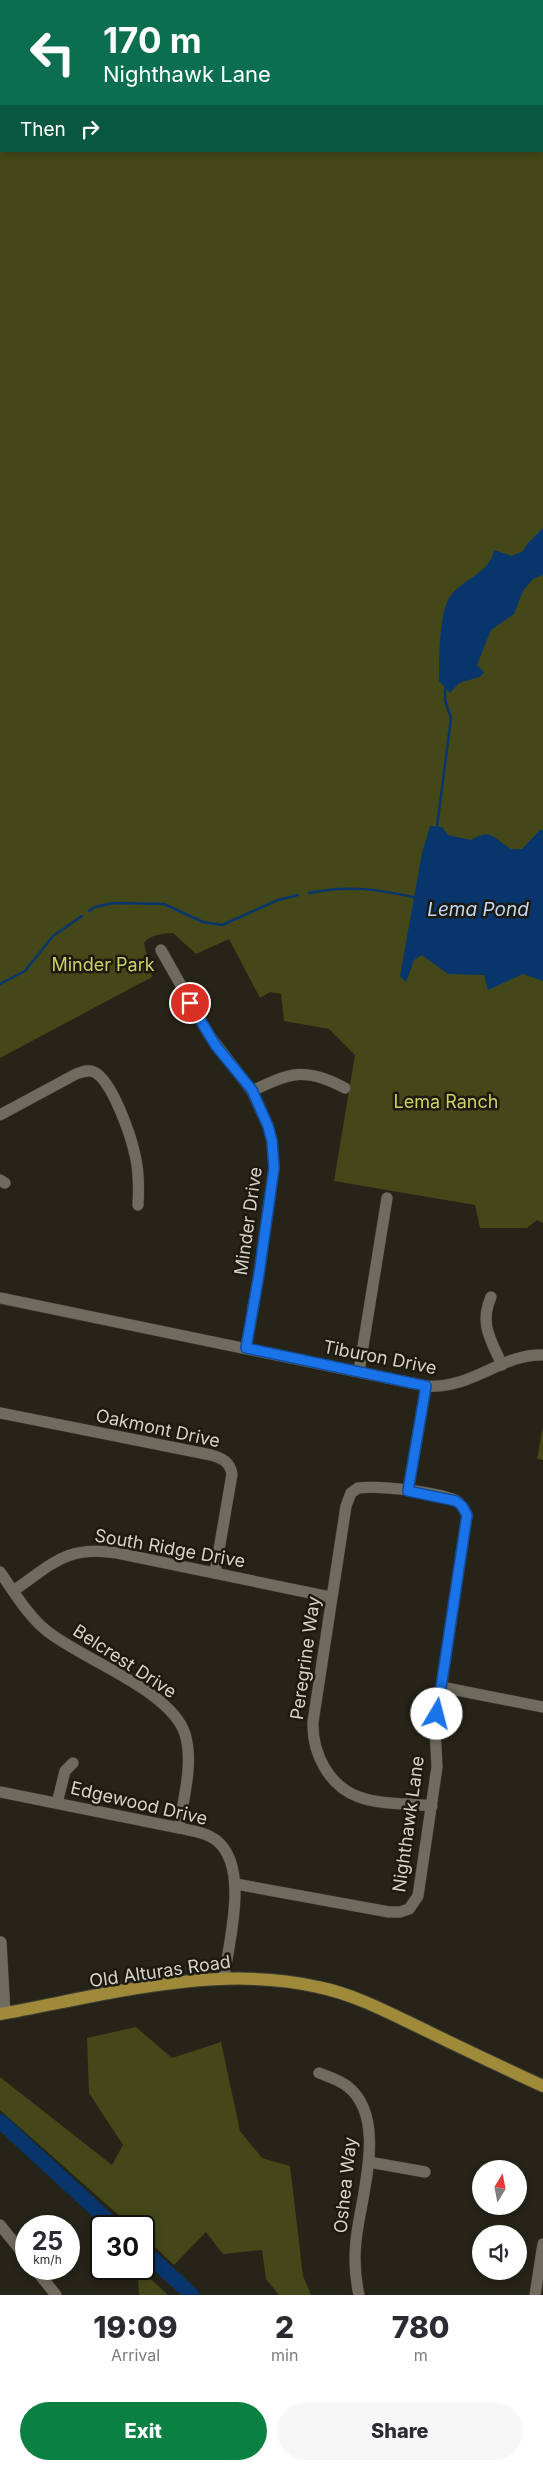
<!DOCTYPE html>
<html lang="en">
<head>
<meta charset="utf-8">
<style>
  body { margin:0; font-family:Inter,sans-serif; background:#f7f7f7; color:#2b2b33; height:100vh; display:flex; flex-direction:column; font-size:19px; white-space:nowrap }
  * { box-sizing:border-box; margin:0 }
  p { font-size:16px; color:#7c7c81 }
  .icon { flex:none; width:28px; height:28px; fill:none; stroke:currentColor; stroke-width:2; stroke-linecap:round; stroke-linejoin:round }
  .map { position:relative; height:2295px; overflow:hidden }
  .details { display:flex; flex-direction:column; background:#fff; flex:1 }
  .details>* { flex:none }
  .guide { position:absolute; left:0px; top:0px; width:544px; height:152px; box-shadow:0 2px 8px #0003; background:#0b6e4f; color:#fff; overflow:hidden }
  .needle { width:32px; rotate:10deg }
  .fabs { position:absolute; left:472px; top:2160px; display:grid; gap:10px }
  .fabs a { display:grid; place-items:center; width:55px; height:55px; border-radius:50%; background:#fff; box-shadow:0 2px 8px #0003; font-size:25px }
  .speed { position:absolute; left:15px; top:2215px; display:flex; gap:10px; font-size:25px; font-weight:700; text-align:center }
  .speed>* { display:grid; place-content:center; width:65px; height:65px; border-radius:50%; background:#fff; box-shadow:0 2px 8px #0003; line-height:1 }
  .speed small { font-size:12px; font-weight:400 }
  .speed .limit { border:2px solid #111; border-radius:8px; background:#fff; color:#111 }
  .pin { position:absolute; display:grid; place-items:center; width:42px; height:42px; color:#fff; margin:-21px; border:2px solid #fff; border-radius:50%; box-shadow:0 1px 5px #0007 }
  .me { position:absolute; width:55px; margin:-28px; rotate:8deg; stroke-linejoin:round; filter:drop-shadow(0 0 4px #0008) }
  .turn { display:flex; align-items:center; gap:18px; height:105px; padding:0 20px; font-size:22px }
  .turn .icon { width:65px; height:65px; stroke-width:2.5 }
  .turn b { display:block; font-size:35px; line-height:42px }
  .then { display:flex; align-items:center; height:48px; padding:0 20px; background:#0003; gap:10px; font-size:19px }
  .eta { display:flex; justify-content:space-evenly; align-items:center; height:85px; text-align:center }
  .eta b { font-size:30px; font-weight:800; line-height:35px }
  .action { display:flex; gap:10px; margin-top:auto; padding:10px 20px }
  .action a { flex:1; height:58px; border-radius:30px; background:#0b8043; color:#fff; font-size:20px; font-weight:800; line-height:58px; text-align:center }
  .action a+a { background:#f7f7f7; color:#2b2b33 }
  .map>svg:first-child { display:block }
  .green { fill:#444818; fill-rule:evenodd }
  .water { fill:#08366c }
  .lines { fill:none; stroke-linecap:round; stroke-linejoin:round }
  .stream { stroke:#08366c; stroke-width:2.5 }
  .river { stroke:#08366c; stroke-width:15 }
  .minor-casing { stroke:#3f3d34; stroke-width:12 }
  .major-casing { stroke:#3f3d34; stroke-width:14 }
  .minor { stroke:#6f6c5f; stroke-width:11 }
  .major { stroke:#9f8a39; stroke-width:12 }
  .route-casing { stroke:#114b97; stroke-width:12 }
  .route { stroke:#1a73e8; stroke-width:9 }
  .labels { text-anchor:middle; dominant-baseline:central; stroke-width:5; stroke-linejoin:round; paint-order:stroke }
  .park-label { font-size:18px; fill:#c9d364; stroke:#1d1a0f }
  .street-label { font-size:18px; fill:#d5d3cc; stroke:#1d1a0f }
  .water-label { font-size:19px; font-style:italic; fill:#bfd8fa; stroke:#1d1a0f }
</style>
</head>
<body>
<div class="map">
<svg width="543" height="2295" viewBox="0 0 543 2295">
  <rect width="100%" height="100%" fill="#262318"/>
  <!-- green -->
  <g class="green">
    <path d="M0,0H543V1223L537,1220L527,1228H480L475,1205L334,1181L355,1055L329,1029L284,1021L281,994L270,992L260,998L229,939L196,954L173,933C162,934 151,934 144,943L152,977L0,1058ZM1,1H542V151H1Z"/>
    <path d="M543,1426V1460L537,1459Z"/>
    <path d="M136,2027L172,2058L221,2042L240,2131L262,2158L290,2166L303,2276L311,2295H279L266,2279L262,2250L223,2254L206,2232L174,2265L144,2237V2226H131L0,2110V2077L112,2165L123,2145L89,2093L87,2038Z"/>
    <path d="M127,2269H140L168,2295H139L138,2280Z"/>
  </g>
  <!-- water -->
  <g class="water">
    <path d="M543,528V575L533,579L523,591L514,614L491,630L477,665L484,672L480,677L459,683L450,693L439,681C439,661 439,618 448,600C459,579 490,575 494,550L512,556L523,551L527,544Z"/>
    <path d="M430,826L442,827L448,835L471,840C492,828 493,838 511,849H522L540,830H543V981L523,974L488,990L484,975L448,974L422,955L414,960L406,982L400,976L422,853Z"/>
  </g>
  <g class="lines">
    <!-- stream -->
    <g class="stream">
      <path d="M437,827L451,718L445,700V688"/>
      <path d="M309,893C348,885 379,889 417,898"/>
      <path d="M89,911L95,907L113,903L164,904L203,922L222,925L278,900L298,895"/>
      <path d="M0,984L25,971L53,936L82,916"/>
    </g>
    <!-- river -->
    <g class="river">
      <path d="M0,2121L114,2226"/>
      <path d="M144,2251L192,2295"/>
    </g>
    <defs>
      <g id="minor">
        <path d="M161,950L209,1035L252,1091L268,1126L272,1141L274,1168L259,1274L246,1348"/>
        <path d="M252,1091C291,1072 306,1067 345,1088"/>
        <path d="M0,1115L76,1074C82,1072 88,1069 94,1072C112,1080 131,1136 135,1155C139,1171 139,1188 138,1205"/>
        <path d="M0,1180L5,1183"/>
        <path d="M491,1297C479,1324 491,1340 502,1365"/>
        <path d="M0,1298L426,1386C474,1389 502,1353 543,1355"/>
        <path d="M359,1371L387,1198"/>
        <path d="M0,1413L211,1455C222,1458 230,1462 232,1474L215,1573"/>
        <path d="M408,1491L426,1386"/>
        <path d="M0,1572C14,1592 28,1616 47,1631C83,1660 171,1690 185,1734C194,1763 183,1799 179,1828"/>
        <path d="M13,1591C53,1564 66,1545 117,1553L330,1597"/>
        <path d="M441,1687L543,1707"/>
        <path d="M0,1792L179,1828C192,1831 205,1832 216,1840C250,1867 229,1940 224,1978"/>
        <path d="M57,1803L65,1771L73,1763"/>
        <path d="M236,1884L389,1912H400L409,1909L418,1896L437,1767L435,1728L467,1515C464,1509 461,1503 455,1500C436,1492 379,1485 358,1488L351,1493L346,1506L313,1722C312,1752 328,1786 359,1797C381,1805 409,1803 432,1806"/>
        <path d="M1,1942L5,2013"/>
        <path d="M319,2073C329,2077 339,2080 347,2086C389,2118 360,2198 356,2241C354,2259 355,2277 359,2295"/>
        <path d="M369,2162L425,2172"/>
        <path d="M0,2225L26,2257"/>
        <path d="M35,2269L56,2295"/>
        <path d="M535,2295L543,2244"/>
      </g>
      <path id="major" d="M0,2014C101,1996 216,1963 318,1987C357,1995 391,2014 427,2031C465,2050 504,2068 543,2086"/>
    </defs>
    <!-- minor casing -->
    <use href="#minor" class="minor-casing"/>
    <!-- major casing -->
    <use href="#major" class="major-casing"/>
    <!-- minor -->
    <use href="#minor" class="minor"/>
    <!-- major -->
    <use href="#major" class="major"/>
  </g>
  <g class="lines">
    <defs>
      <path id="route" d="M190,1003L216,1046L252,1090L268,1126L272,1141L274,1168L259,1274L246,1348L426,1386L408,1491L456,1501L462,1506L467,1515L437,1714"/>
    </defs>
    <!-- route casing -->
    <use href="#route" class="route-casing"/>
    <!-- route -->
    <use href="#route" class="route"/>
  </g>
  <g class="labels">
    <!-- park labels -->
    <g class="park-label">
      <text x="103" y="964">Minder Park</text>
      <text x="446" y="1101">Lema Ranch</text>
    </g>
    <!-- street labels -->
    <g class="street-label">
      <text transform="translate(248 1221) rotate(-82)">Minder Drive</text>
      <text transform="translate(380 1357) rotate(11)">Tiburon Drive</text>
      <text transform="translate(158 1428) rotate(12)">Oakmont Drive</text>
      <text transform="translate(170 1548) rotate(10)">South Ridge Drive</text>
      <text transform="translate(305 1658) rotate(-82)">Peregrine Way</text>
      <text transform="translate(125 1661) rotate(33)">Belcrest Drive</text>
      <text transform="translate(139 1803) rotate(13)">Edgewood Drive</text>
      <text transform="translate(408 1824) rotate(-82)">Nighthawk Lane</text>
      <text transform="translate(160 1971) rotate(-8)">Old Alturas Road</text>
      <text transform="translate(345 2185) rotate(-84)">Oshea Way</text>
    </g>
    <!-- water labels -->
    <g class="water-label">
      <text x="478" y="909">Lema Pond</text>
    </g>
  </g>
</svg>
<div class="fabs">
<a><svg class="needle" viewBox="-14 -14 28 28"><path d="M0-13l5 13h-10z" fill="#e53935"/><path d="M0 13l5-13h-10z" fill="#7c7c81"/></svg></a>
<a><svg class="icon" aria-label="sound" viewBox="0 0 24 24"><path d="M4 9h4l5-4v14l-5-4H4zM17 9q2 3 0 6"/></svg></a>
</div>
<div class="speed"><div>25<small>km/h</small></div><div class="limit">30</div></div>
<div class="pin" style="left:190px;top:1003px;background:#d93025"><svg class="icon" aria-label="arrive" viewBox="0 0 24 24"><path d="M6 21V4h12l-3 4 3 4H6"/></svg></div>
<svg class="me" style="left:437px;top:1714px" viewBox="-20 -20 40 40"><circle r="19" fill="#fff"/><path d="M0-13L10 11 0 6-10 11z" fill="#1a73e8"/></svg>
<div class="guide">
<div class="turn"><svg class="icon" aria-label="left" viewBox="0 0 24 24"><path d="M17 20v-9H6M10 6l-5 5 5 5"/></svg><div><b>170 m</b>Nighthawk Lane</div></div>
<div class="then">Then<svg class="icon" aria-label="right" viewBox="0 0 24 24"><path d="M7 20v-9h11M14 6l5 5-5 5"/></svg></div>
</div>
</div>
<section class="details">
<div class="eta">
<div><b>19:09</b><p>Arrival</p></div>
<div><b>2</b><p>min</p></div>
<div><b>780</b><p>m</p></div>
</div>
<div class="action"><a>Exit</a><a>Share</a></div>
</section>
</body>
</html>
